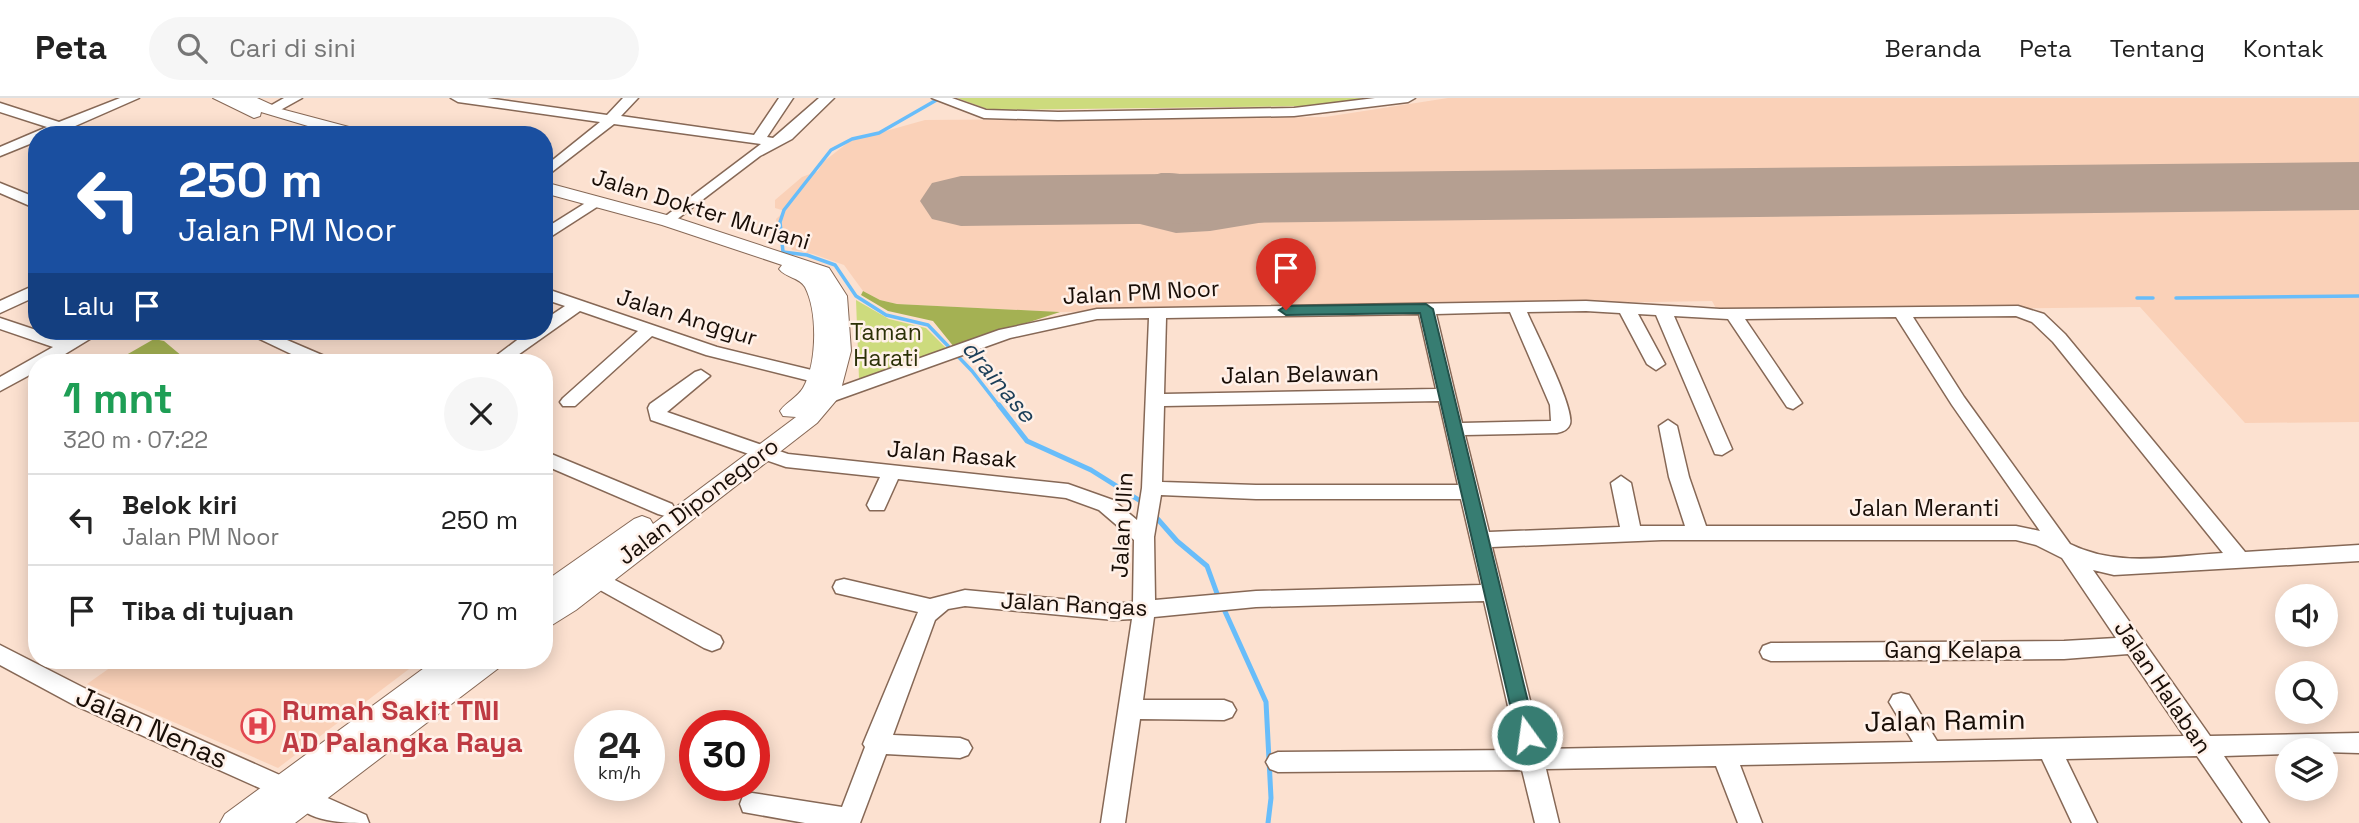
<!DOCTYPE html>
<html lang="id">
<head>
<meta charset="utf-8">
<style>
  body { margin:0; font-family:"Space Grotesk",sans-serif; background:#f6f6f6; color:#222; height:100vh; display:flex; flex-direction:column; font-size:26px; white-space:nowrap }
  * { box-sizing:border-box; margin:0 }
  p { font-size:23px; color:#767676 }
  .icon { flex:none; width:38px; height:38px; fill:none; stroke:currentColor; stroke-width:2; stroke-linecap:round; stroke-linejoin:round }
  .map { position:relative; flex:1; overflow:hidden }
  .side { position:absolute; left:28px; top:256px; width:525px; height:315px; display:flex; flex-direction:column; background:#fff; border-radius:28px; box-shadow:0 4px 18px #0003 }
  .side>* { flex:none }
  .banner { position:absolute; left:28px; top:28px; width:525px; height:214px; border-radius:28px; box-shadow:0 4px 18px #0003; background:#1a4fa0; color:#fff; overflow:hidden }
  .controls { position:absolute; left:2275px; top:486px; display:grid; gap:14px }
  .controls a { display:grid; place-items:center; width:63px; height:63px; border-radius:50%; background:#fff; box-shadow:0 4px 18px #0003; font-size:35px }
  .speed { position:absolute; left:574px; top:612px; display:flex; gap:14px; font-size:35px; font-weight:700; text-align:center }
  .speed>* { display:grid; place-content:center; width:91px; height:91px; border-radius:50%; background:#fff; box-shadow:0 4px 18px #0003; line-height:1 }
  .speed small { font-size:18px; font-weight:400 }
  .speed .limit { border:10px solid #d22; background:#fff; color:#111 }
  .pin { position:absolute; display:grid; place-items:center; width:60px; height:60px; color:#fff; margin:-72px -30px; border-radius:50% 50% 50% 0; rotate:-45deg; box-shadow:0 0 7px #0007 }
  .pin .icon { rotate:45deg }
  .me { position:absolute; width:77px; margin:-38px; rotate:346deg; stroke-linejoin:round; filter:drop-shadow(0 0 5px #0008) }
  .turn { display:flex; align-items:center; gap:24px; height:147px; padding:0 35px; font-size:32px }
  .turn .icon { width:91px; height:91px; stroke-width:2.5 }
  .turn b { display:block; font-size:49px; line-height:60px }
  .then { display:flex; align-items:center; height:66px; padding:0 35px; background:#0003; gap:14px; font-size:26px }
  .round { display:grid; place-items:center; flex:none; width:74px; height:74px; border-radius:37px; background:#f6f6f6 }
  .summary { display:flex; align-items:center; justify-content:space-between; height:119px; padding:0 35px }
  h1 { font-size:42px; font-weight:700; line-height:52px; color:#1e9e55 }
  ul { padding:0; list-style:none }
  li { display:flex; align-items:center; gap:21px; height:91px; padding:0 35px; border-top:2px solid #e0e0e0 }
  li div { flex:1 }
  li b { display:block; font-size:26px }
  li em { font-style:normal }
  header { display:flex; align-items:center; gap:42px; box-sizing:border-box; height:98px; padding:0 35px; background:#fff; border-bottom:2px solid #e0e0e0 }
  header strong { font-size:33px }
  nav { display:flex; gap:38px; margin-inline-start:auto; font-size:24px }
  .search { width:490px; height:63px; background:#f6f6f6; display:flex; align-items:center; gap:18px; box-sizing:border-box; padding:0 24px; border-radius:38px; color:#767676; font-size:26px }
  .map>svg:first-child { display:block }
  .built { fill:#fad1b8 }
  .green { fill:#cddb7d }
  .forest { fill:#a4b153 }
  .lines { fill:none; stroke-linecap:round; stroke-linejoin:round }
  .stream-far1 { stroke:#68bdfa; stroke-width:3.5 }
  .stream { stroke:#68bdfa; stroke-width:5 }
  .taxiway { fill:#b59f91; fill-rule:evenodd }
  .runway { fill:#b59f91; fill-rule:evenodd }
  .minor-casing { stroke:#866856; stroke-width:3 }
  .major-casing { stroke:#866856; stroke-width:2 }
  .minor { fill:#fff; fill-rule:evenodd }
  .major { fill:#fff; fill-rule:evenodd }
  .route { fill:#377d72; stroke:#24514a; stroke-width:2 }
  .labels { text-anchor:middle; dominant-baseline:central; stroke-width:5; stroke-linejoin:round; paint-order:stroke }
  .street-label { font-size:23px; fill:#190e07; stroke:#fff1e9 }
  .park-label { font-size:23px; fill:#2b3007; stroke:#fff1e9 }
  .water-label { font-size:24px; font-style:italic; fill:#1b3e58; stroke:#fff1e9 }
  .near-health-label { font-size:28px; font-weight:bold; fill:#be3a42; stroke:#fff1e9; text-anchor:start }
  .near-street-label { font-size:28px; fill:#190e07; stroke:#fff1e9 }
</style>
</head>
<body>
<header>
<strong>Peta</strong>
<div class="search"><svg class="icon" aria-label="search" viewBox="0 0 24 24"><circle cx="10" cy="10" r="6"/><path d="M15 15l6 6"/></svg>Cari di sini</div>
<nav><a>Beranda</a><a>Peta</a><a>Tentang</a><a>Kontak</a></nav>
</header>
<div class="map">
<svg width="2359" height="725" viewBox="0 0 2359 725">
  <rect width="100%" height="100%" fill="#fce1d0"/>
  <!-- built -->
  <g class="built">
    <path d="M1448,0H2359V324L2245,325L2140,209L1718,214L1712,203L1653,204L1060,214L897,206L880,202L863,193L844,167L813,156L792,152L788,142L780,141L776,121L785,113L775,110V102L802,79L818,73L823,64L850,43L925,22L1325,19Z"/>
    <path d="M121,562H421L278,670L87,586Z"/>
  </g>
  <!-- green -->
  <g class="green">
    <path d="M957,0H1369L1319,8L990,12Z"/>
    <path d="M856,202L889,221L926,230L950,254L859,281Z"/>
  </g>
  <!-- forest -->
  <g class="forest">
    <path d="M863,193L880,202L897,206L1060,214L954,249L933,223L888,213L861,197Z"/>
    <path d="M154,241L164,243L189,264H114Z"/>
  </g>
  <g class="lines">
    <!-- stream-far1 -->
    <g class="stream-far1">
      <path d="M940,0L879,35L852,41L831,52L784,112L780,124L783,154L807,157L835,167L856,198L886,217L928,227L972,273L1000,309"/>
      <path d="M2137,200H2153"/>
      <path d="M2176,200L2359,198"/>
    </g>
    <!-- stream -->
    <g class="stream">
      <path d="M999,307L1027,343L1091,372L1142,404"/>
      <path d="M1155,418L1177,443L1207,468L1219,501"/>
      <path d="M1223,509L1266,604L1271,700L1268,725"/>
    </g>
    <!-- taxiway -->
    <path class="taxiway" d="M1161,75C1184,74 1212,81 1226,100L1221,107C1196,113 1183,89 1159,96L1157,107C1172,127 1332,93 1363,88L1375,91L1379,98L1375,105L1363,108L1210,133L1176,135L1136,125L1123,107L1132,84Z"/>
    <!-- runway -->
    <path class="runway" d="M2359,64V112L961,128L932,121L920,103L932,85L961,78Z"/>
    <defs>
      <g id="minor">
        <path d="M120,0H139L73,29L90,37L60,34L37,37V43L0,58V49L47,29L0,14V5L59,24Z"/>
        <path d="M284,0H302L275,15L263,12Z"/>
        <path d="M451,0H487L607,17L623,0H638L621,18L754,37L779,0H793L767,39L773,40L819,0H834L792,41L760,58L668,128L660,123L663,120L761,46L614,26L544,80V69L600,24L458,4Z"/>
        <path d="M932,0H952L986,12L1058,14L1294,10L1375,0H1415L1408,4L1294,18L1058,22L984,20Z"/>
        <path d="M0,85L37,100V111L0,95Z"/>
        <path d="M595,99L600,101V107L544,143V131Z"/>
        <path d="M37,186V198L0,215V203Z"/>
        <path d="M544,190L717,249L824,275L827,279L818,285L706,257L652,238L575,308H563L560,304L563,300L638,233L580,213L508,264H488L529,233H544V222L565,208L544,201Z"/>
        <path d="M1586,203L1720,211L2018,208L2044,216L2065,236L2245,454L2359,447V463L2114,477L2093,472L2210,638L2359,635V655L2287,653V656L2224,658L2269,725H2243L2197,658L2066,661L2097,725H2072L2042,661L1740,667L1762,725H1738L1716,668L1546,671L1559,725H1535L1522,672L1278,674L1270,671L1266,664L1270,657L1278,654L1518,652L1484,503L1256,509L1154,519L1143,602H1224L1232,605L1236,612L1232,619L1224,622L1140,621L1125,725H1101L1132,521L1114,522L965,508L948,511L935,522L893,637L960,640L968,643L972,650L968,657L960,660L886,656L860,725H805L743,714L740,706L743,698L752,695L842,709L865,649L863,646L918,514L836,495L833,489L836,483L844,481L930,501L965,492L1114,506L1133,504L1134,442L1099,412L1066,400L898,381L884,412H870L867,407L880,379L786,369L651,322L648,310L650,306L695,274L701,272L710,278L667,314L788,356L1068,386L1113,402L1137,422L1142,390L1149,220L1097,221L1010,240L834,303H822L819,299L822,295L999,232L1097,211ZM1586,213L1620,215L1647,266L1656,272L1665,266L1638,216L1656,217L1715,356L1722,357L1732,351L1674,218L1728,221L1787,309L1793,311L1802,305L1745,221L1896,219L1952,307L2040,433L2016,428H1706L1689,379L1677,328L1668,322L1659,328L1669,379L1685,428H1640L1631,385L1621,378L1611,385L1620,429L1489,434L1465,337L1557,335C1562,334 1568,332 1570,326C1575,310 1535,233 1527,214ZM1510,214L1550,307L1551,323L1462,325L1436,216ZM1419,216L1436,291L1164,296L1166,220ZM2016,218L2032,224L2053,244L2223,455C2170,458 2119,470 2070,446L1964,299L1913,219ZM1439,303L1458,387H1256L1162,384L1164,308ZM1161,397L1256,401H1461L1481,487L1256,493L1155,502L1154,439ZM1662,442H2016L2036,447L2062,460L2116,540L2064,543L1771,545L1763,548L1760,554L1763,560L1771,563L2064,561L2128,556L2184,638L1937,643L1909,597L1901,595L1893,597L1889,604L1913,644L1542,651L1492,449Z"/>
        <path d="M0,220L66,242L82,233H103L52,264H37V273L0,293V279L53,249L0,231Z"/>
        <path d="M243,233H266L329,260L332,264H308Z"/>
        <path d="M544,353L672,406L675,411L665,418L658,416L544,367Z"/>
        <path d="M598,473L720,538L723,544L720,550L712,553L704,550L591,487L587,481L591,475Z"/>
        <path d="M0,547L90,593L291,682L294,689L291,696L282,700L273,696L74,607L0,567Z"/>
        <path d="M305,690L366,717L369,725C346,725 305,725 293,701L296,693Z"/>
      </g>
      <g id="major">
        <path d="M213,0H257L281,11L364,33L366,37H338L261,14L260,18L254,20Z"/>
        <path d="M544,84L674,119L829,170L847,198L851,253L839,299L817,325L576,512L544,532V508L548,505L544,506V484L634,421L642,418L650,421L653,426L796,319L783,318L780,313C786,304 797,300 803,290C817,266 818,214 805,189C799,179 786,180 779,171L782,167L662,127L544,95Z"/>
        <path d="M435,562H467L465,567L472,562H504L500,569L295,725H220L225,716Z"/>
      </g>
    </defs>
    <!-- minor casing -->
    <use href="#minor" class="minor-casing"/>
    <!-- major casing -->
    <use href="#major" class="major-casing"/>
    <!-- minor -->
    <use href="#minor" class="minor"/>
    <!-- major -->
    <use href="#major" class="major"/>
  </g>
  <!-- route -->
  <path class="route" d="M1426,206L1433,211L1536,637L1534,643H1520L1517,637L1420,215L1286,217L1279,212L1286,208Z"/>
  <!-- icons -->
  <defs>
    <symbol id="hospital-ring" viewBox="-11 -11 22 22"><circle r="9.5" fill="#fff1e9" stroke="#e0444e" stroke-width="1.5"/><path d="M-5-5h3v3.5h4V-5h3V5h-3V1.5h-4V5h-3Z" fill="#e0444e"/></symbol>
  </defs>
  <g fill-rule="evenodd">
    <use href="#hospital-ring" x="239" y="609" width="38" height="38"/>
  </g>
  <g class="labels">
    <!-- street labels -->
    <g class="street-label">
      <text transform="translate(701 111) rotate(17)">Jalan Dokter Murjani</text>
      <text transform="translate(1141 194) rotate(-3)">Jalan PM Noor</text>
      <text transform="translate(687 219) rotate(17)">Jalan Anggur</text>
      <text transform="translate(1300 276) rotate(-1)">Jalan Belawan</text>
      <text transform="translate(952 356) rotate(5)">Jalan Rasak</text>
      <text transform="translate(698 403) rotate(-37)">Jalan Diponegoro</text>
      <text x="1924" y="410">Jalan Meranti</text>
      <text transform="translate(1122 427) rotate(-87)">Jalan Ulin</text>
      <text transform="translate(1074 506) rotate(3)">Jalan Rangas</text>
      <text x="1953" y="552">Gang Kelapa</text>
      <text transform="translate(2163 589) rotate(56)">Jalan Halaban</text>
    </g>
    <!-- park labels -->
    <g class="park-label">
      <text x="886" y="234">Taman<tspan x="886" dy="26">Harati</tspan></text>
    </g>
    <!-- water labels -->
    <g class="water-label">
      <text transform="translate(999 283) rotate(50)">drainase</text>
    </g>
    <!-- near-health labels -->
    <g class="near-health-label">
      <text x="282" y="612">Rumah Sakit TNI<tspan x="282" dy="32">AD Palangka Raya</tspan></text>
    </g>
    <!-- near-street labels -->
    <g class="near-street-label">
      <text transform="translate(1945 622) rotate(-1)">Jalan Ramin</text>
      <text transform="translate(152 629) rotate(24)">Jalan Nenas</text>
    </g>
  </g>
</svg>
<div class="controls">
<a><svg class="icon" aria-label="sound" viewBox="0 0 24 24"><path d="M4 9h4l5-4v14l-5-4H4zM17 9q2 3 0 6"/></svg></a>
<a><svg class="icon" aria-label="search" viewBox="0 0 24 24"><circle cx="10" cy="10" r="6"/><path d="M15 15l6 6"/></svg></a>
<a><svg class="icon" aria-label="layers" viewBox="0 0 24 24"><path d="M12 4l9 5-9 5-9-5zM3 14l9 5 9-5"/></svg></a>
</div>
<div class="speed"><div>24<small>km/h</small></div><div class="limit">30</div></div>
<div class="pin" style="left:1286px;top:212px;background:#d93025"><svg class="icon" aria-label="arrive" viewBox="0 0 24 24"><path d="M6 21V4h12l-3 4 3 4H6"/></svg></div>
<svg class="me" style="left:1527px;top:637px" viewBox="-20 -20 40 40"><circle r="17" fill="#377d72" stroke="#fff" stroke-width="3"/><path d="M0-11L8 9 0 5-8 9z" fill="#fff"/></svg>
<div class="banner">
<div class="turn"><svg class="icon" aria-label="left" viewBox="0 0 24 24"><path d="M17 20v-9H6M10 6l-5 5 5 5"/></svg><div><b>250 m</b>Jalan PM Noor</div></div>
<div class="then">Lalu<svg class="icon" aria-label="arrive" viewBox="0 0 24 24"><path d="M6 21V4h12l-3 4 3 4H6"/></svg></div>
</div>
<section class="side">
<div class="summary"><div><h1>1 mnt</h1><p>320 m · 07:22</p></div><a class="round"><svg class="icon" aria-label="close" viewBox="0 0 24 24"><path d="M6 6l12 12M18 6L6 18"/></svg></a></div>
<ul>
<li><svg class="icon" aria-label="left" viewBox="0 0 24 24"><path d="M17 20v-9H6M10 6l-5 5 5 5"/></svg><div><b>Belok kiri</b><p>Jalan PM Noor</p></div><em>250 m</em></li>
<li><svg class="icon" aria-label="arrive" viewBox="0 0 24 24"><path d="M6 21V4h12l-3 4 3 4H6"/></svg><div><b>Tiba di tujuan</b></div><em>70 m</em></li>
</ul>
</section>
</div>
</body>
</html>
